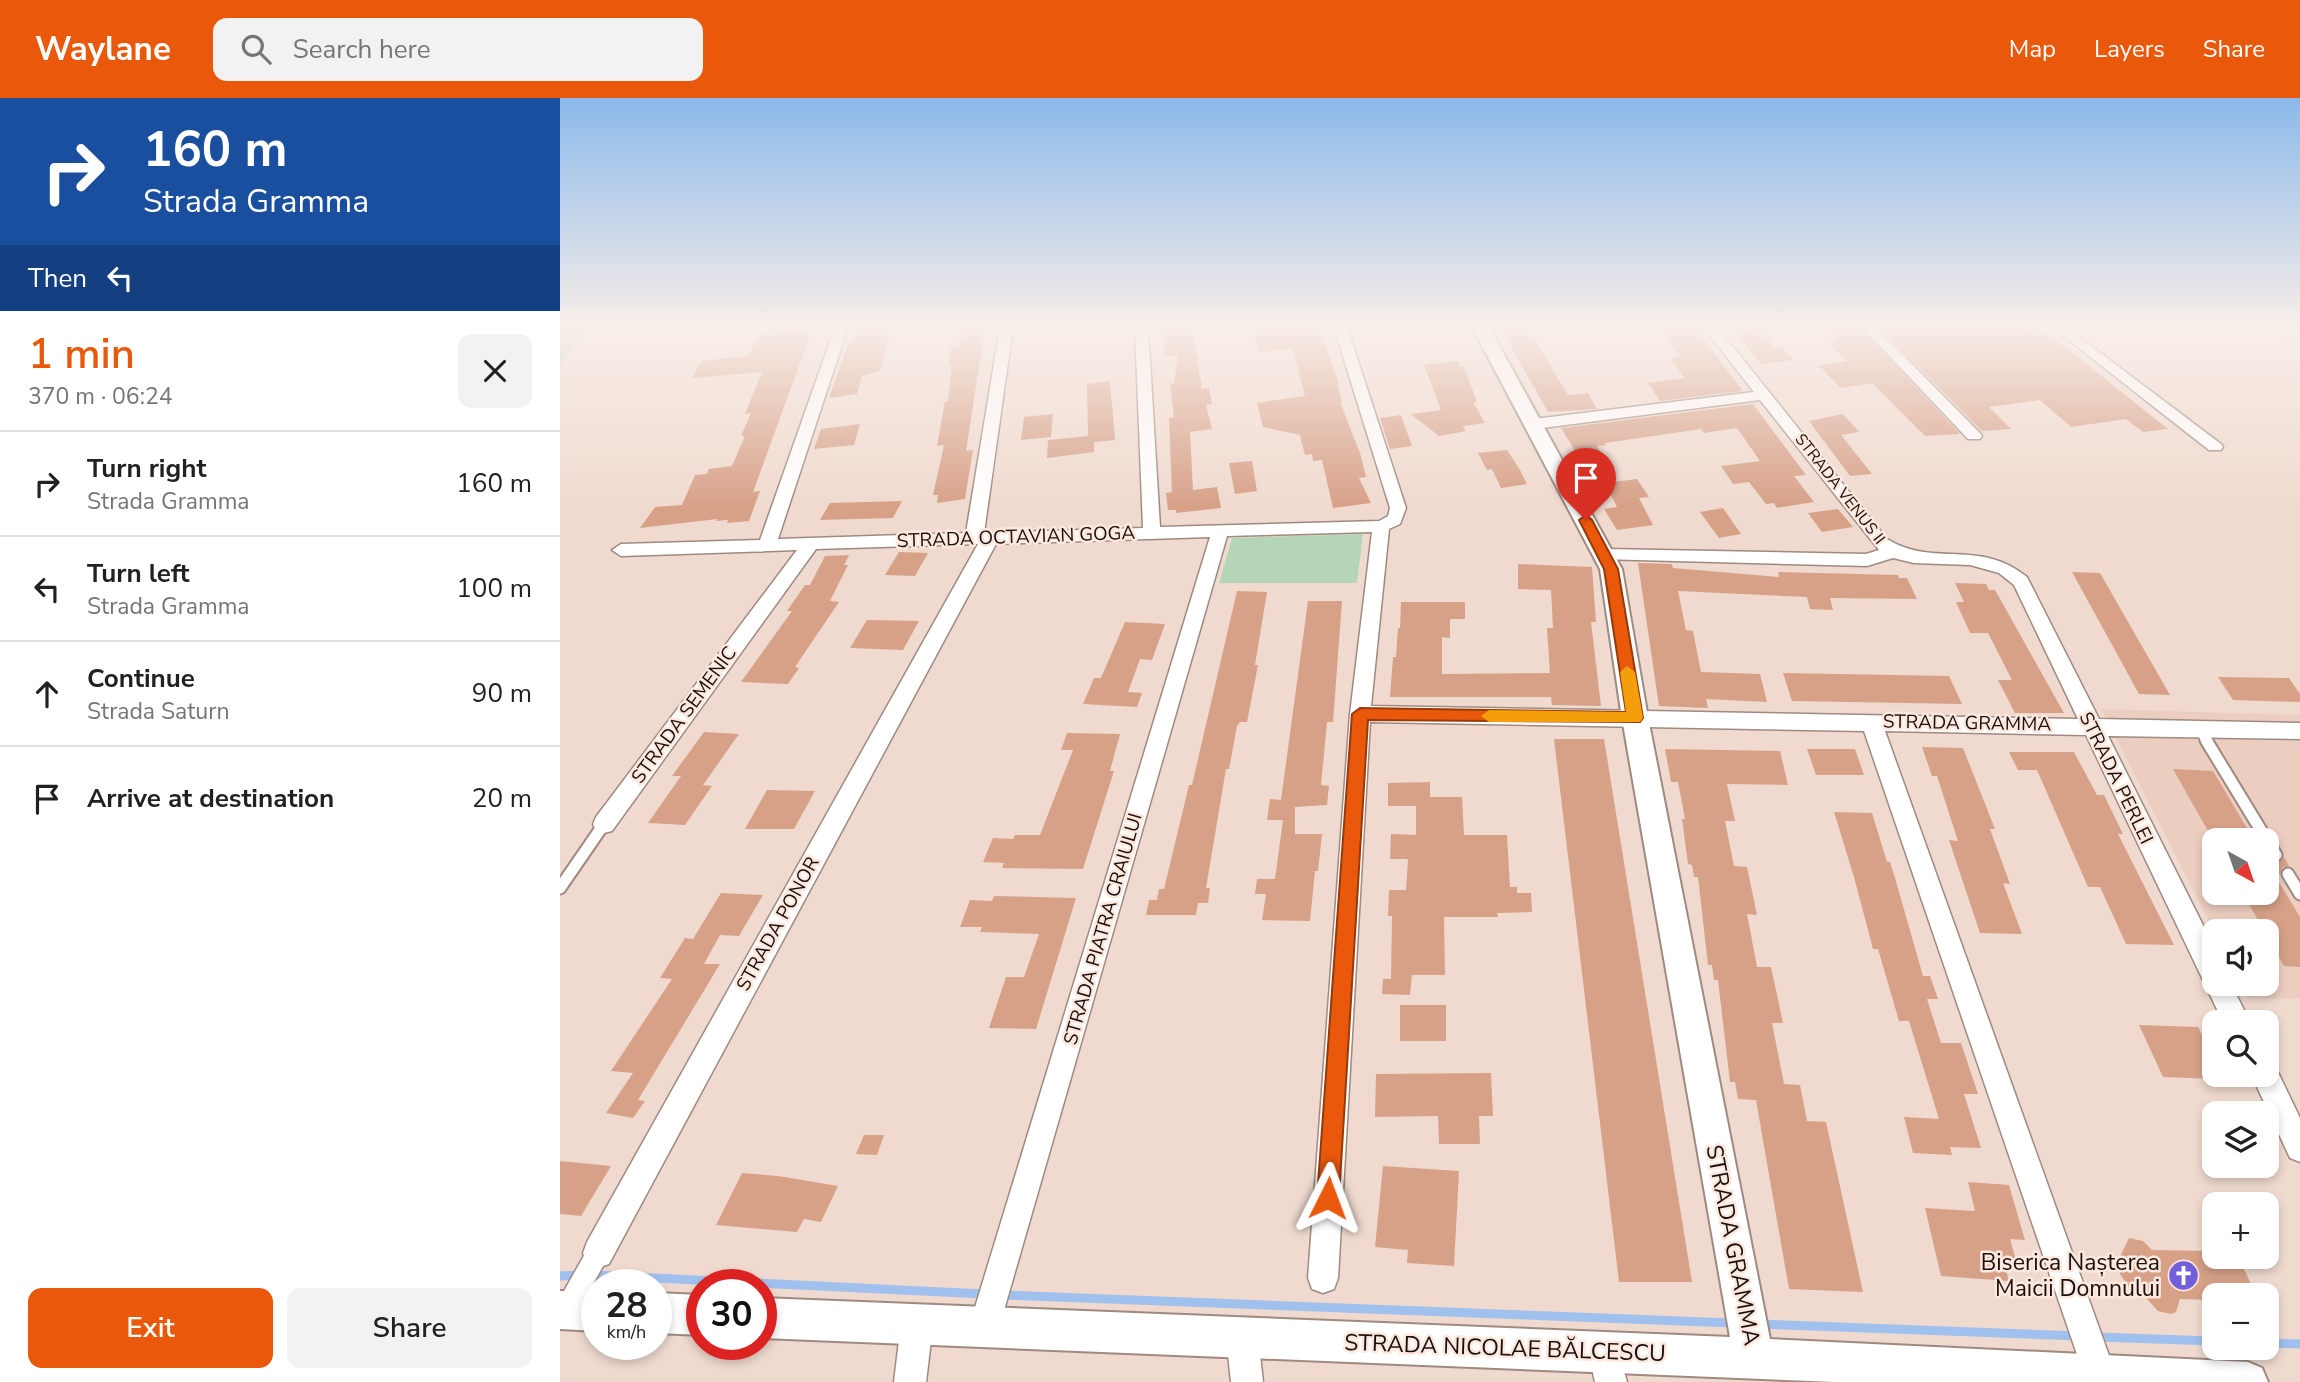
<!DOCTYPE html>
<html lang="en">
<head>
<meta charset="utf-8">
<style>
  body { margin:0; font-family:"Nunito Sans",sans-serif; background:#f2f2f2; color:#202124; height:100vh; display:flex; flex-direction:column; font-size:26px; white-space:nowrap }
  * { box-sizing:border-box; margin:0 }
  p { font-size:23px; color:#757577 }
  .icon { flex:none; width:38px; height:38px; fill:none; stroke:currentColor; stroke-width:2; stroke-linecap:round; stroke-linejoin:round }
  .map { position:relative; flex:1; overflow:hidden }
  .panel { display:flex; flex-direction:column; background:#fff; width:560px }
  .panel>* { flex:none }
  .top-card { background:#1a4fa0; color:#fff; overflow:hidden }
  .needle { width:46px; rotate:140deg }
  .tools { position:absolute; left:1642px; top:730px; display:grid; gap:14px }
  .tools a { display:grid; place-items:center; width:77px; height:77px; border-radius:14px; background:#fff; box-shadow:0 4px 10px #0003; font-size:35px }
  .speed { position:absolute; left:21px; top:1171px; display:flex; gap:14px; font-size:35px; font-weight:700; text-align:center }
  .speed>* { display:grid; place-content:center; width:91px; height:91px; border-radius:50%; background:#fff; box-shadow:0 4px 10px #0003; line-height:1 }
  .speed small { font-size:18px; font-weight:400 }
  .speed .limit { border:10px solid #d22; background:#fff; color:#111 }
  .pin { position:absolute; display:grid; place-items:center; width:60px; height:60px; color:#fff; margin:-72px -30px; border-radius:50% 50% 50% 0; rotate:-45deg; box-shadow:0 0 7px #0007 }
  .pin .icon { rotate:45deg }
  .me { position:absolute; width:77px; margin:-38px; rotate:3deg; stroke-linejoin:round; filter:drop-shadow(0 0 5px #0008) }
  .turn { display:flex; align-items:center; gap:24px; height:147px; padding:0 28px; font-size:32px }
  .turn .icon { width:91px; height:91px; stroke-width:2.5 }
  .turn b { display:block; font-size:49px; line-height:60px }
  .then { display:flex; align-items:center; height:66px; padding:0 28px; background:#0003; gap:14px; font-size:26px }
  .round { display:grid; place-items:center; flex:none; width:74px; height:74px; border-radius:14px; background:#f2f2f2 }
  .head { display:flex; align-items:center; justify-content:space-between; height:119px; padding:0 28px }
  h1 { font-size:42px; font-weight:600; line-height:52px; color:#ea580c }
  .action { display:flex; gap:14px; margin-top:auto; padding:14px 28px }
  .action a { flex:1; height:80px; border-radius:14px; background:#ea580c; color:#fff; font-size:28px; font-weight:600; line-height:80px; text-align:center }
  .action a+a { background:#f2f2f2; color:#202124 }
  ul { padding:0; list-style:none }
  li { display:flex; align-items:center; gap:21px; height:105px; padding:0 28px; border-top:2px solid #e0e0e0 }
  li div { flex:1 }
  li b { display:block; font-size:26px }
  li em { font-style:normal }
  header { display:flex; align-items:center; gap:42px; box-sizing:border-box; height:98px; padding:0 35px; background:#ea580c; color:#fff }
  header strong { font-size:33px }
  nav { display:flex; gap:38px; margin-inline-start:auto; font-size:24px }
  .search { width:490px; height:63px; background:#f2f2f2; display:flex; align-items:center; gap:18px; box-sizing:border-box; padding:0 24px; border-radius:14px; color:#757577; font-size:26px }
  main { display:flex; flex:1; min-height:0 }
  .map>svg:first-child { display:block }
  .built { fill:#eccec0; fill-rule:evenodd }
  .green { fill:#b5d6b6 }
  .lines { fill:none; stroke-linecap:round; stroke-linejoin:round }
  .stream { stroke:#a0c1ee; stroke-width:9 }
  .building { fill:#d7a188 }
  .service-far1-casing { stroke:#9e8a80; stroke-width:13 }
  .service-casing { stroke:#9e8a80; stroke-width:15 }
  .pedestrian-casing { stroke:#9e8a80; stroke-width:3 }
  .minor-casing { stroke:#9e8a80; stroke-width:3 }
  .tertiary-casing { stroke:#9e8a80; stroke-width:4 }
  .service-far1 { stroke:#fff; stroke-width:10 }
  .service { stroke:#fff; stroke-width:11 }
  .pedestrian { fill:#fff; fill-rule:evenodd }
  .minor { fill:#fff; fill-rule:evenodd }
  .tertiary { fill:#fff; fill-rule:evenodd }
  .route { fill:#ea580c; stroke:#983908; stroke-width:2 }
  .slow { fill:#f59e0b }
  .labels { text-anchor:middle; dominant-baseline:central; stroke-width:5; stroke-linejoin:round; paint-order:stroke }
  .far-street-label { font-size:16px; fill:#18100d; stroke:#fee7dc }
  .street-label { font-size:19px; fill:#18100d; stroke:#fee7dc }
  .near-street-label { font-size:23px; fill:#18100d; stroke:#fee7dc }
  .near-poi-label { font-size:23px; fill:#18100d; stroke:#fee7dc; text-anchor:end }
</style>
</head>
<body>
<header>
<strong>Waylane</strong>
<div class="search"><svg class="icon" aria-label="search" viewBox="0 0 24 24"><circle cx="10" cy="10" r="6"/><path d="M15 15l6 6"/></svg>Search here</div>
<nav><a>Map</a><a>Layers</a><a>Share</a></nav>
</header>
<main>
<section class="panel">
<div class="top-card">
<div class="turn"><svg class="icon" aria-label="right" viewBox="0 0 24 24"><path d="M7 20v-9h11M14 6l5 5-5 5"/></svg><div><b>160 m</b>Strada Gramma</div></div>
<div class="then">Then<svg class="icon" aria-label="left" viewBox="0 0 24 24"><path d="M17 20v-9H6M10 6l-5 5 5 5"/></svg></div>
</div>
<div class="head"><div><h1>1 min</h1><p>370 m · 06:24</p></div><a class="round"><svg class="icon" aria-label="close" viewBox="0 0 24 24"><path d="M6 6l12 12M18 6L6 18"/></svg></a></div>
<ul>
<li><svg class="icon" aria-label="right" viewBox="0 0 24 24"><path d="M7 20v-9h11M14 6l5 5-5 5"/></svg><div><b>Turn right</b><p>Strada Gramma</p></div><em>160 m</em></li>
<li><svg class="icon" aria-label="left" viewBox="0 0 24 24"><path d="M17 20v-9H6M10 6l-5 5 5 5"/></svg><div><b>Turn left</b><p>Strada Gramma</p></div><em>100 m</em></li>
<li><svg class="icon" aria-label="ahead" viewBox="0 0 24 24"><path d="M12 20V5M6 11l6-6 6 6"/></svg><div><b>Continue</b><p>Strada Saturn</p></div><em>90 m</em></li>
<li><svg class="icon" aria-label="arrive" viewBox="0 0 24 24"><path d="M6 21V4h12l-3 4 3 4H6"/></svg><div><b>Arrive at destination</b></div><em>20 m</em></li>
</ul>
<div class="action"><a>Exit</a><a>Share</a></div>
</section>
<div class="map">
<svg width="1740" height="1284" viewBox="0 0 1740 1284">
  <rect width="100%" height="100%" fill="#f0dacf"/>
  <!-- built -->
  <path class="built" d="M1541,611L1740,617V901L1688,900L1681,886H1706V833H1654ZM1654,742H1706V794H1654Z"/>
  <!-- green -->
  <g class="green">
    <path d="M0,229H28L0,268Z"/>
    <path d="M803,436L797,485H659L672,440Z"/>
  </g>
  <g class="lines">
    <!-- stream -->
    <g class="stream">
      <path d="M33,1177L424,1196"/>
      <path d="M0,1178L19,1177"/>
      <path d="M442,1197L1173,1225"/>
      <path d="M1201,1226L1519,1238"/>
      <path d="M1537,1239L1654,1243"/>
      <path d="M1706,1245L1740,1246"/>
    </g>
  </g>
  <!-- building -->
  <g class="building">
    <path d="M301,229H331L320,273L302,278L297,296L269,300L289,244L293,243Z"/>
    <path d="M405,229H425L406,353L413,352L405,401L377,405L378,397H373L384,347L377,348L385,303H388L392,267H389L391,249L398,248Z"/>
    <path d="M632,229L642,291L649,290L652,306L646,307L652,331L630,334L633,392L657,389L661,410L616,415V412H608L606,395L612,394L609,320L614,319L610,287L614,286L618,257L605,259L604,231Z"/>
    <path d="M692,229H760L779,287H777L782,304H780L800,355L806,379L799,380L811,405L773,410L762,362L753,363L752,356L745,357L740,337L703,329L697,305L745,298L733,250L699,254Z"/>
    <path d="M940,229H967L1008,297L1028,295L1037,311L988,314Z"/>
    <path d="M1097,229H1134L1183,293L1100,303L1088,285L1125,280L1110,260L1121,259Z"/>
    <path d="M1262,229H1300L1400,336L1365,338L1312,285L1281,290L1259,268L1287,263L1268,244L1277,242Z"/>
    <path d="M1318,229H1467L1479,238L1489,236L1608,331L1583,334L1566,321L1511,329L1480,302L1429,309L1451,331L1422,333Z"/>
    <path d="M1199,230L1215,250L1221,249L1233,262L1201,266L1175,233Z"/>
    <path d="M252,232L193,394L200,393L189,423L167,425L168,422L156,423L157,421L80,430L95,409L122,407L135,377L147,376L149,371L172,368L185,338H181L191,315L185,316L202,274L132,280L142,263L188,258L198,237Z"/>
    <path d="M897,263L900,269H904L917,304H913L925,325L903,328L906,333L879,338L851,316L881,312L864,267Z"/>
    <path d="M550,283L555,342L534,344V354L487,360L488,342L528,338L527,286Z"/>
    <path d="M1193,306L1246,377L1234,378L1254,404L1217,410L1214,405L1206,406L1189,384L1173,386L1161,368L1200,363L1177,330L1144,335L1141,331L1045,345L1046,347L1037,348L1046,363L1023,366L1001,330Z"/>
    <path d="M493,316L491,339L461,342L464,319Z"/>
    <path d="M1283,316L1299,334L1281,337L1312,376L1290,378L1249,323Z"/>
    <path d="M841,317L852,348L830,351L820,320Z"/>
    <path d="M300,326L294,347L254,351L261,331Z"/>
    <path d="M947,352L960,372L967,386L941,390L932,371L927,372L918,355Z"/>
    <path d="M692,363L697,393L675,396L669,365Z"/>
    <path d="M1077,381L1089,399L1079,400L1093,427L1057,432L1044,411L1057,409L1045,385Z"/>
    <path d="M342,403L333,420L260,422L270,405Z"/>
    <path d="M1163,410L1181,436L1159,440L1140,414Z"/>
    <path d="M1278,411L1293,429L1262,434L1248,415Z"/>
    <path d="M339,454L368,455L355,478L325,477Z"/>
    <path d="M289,457L284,467H288L270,503L279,504L235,569L239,570L228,586L181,584L232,513H227L245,487H250L265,458Z"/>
    <path d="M1078,465L1112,466L1113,470L1219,479L1218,474L1338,477L1339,480H1347L1357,501L1270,500L1273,512L1250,511L1247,499L1118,493L1126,532L1133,533L1141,574L1200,576L1207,604L1146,601L1148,610L1099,608Z"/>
    <path d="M958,466L1032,469L1036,524H1031L1041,608L992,607L991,599H830L833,559H836L838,530H840L841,504H905V521H890V540L882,539V576L990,575L987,530H993L991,492L958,491Z"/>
    <path d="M1512,474L1540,475L1610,597L1579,596Z"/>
    <path d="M1395,485L1426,486L1429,492H1435L1504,615H1455L1438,582H1452L1428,535H1410L1396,504H1404Z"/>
    <path d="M677,493L707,494L695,567H698L687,624H680L677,628L669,671H666L646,790H650L648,805H638L636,817H586L589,802H597L599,791H604L629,687H632Z"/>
    <path d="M748,503H782L773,624H767L761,687L769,688L767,707L735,709V736H762L758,773H755L750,823L702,822L706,796H695L697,781H715L723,722H707L710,701L721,702Z"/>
    <path d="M307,522L359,523L343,552L290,550Z"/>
    <path d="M565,524L605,526L592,562L580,561L568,594L582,595L577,609L523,606L534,580H541Z"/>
    <path d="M1223,575L1389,578L1402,606L1232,603Z"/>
    <path d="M1658,579L1729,580L1740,596V604L1673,602Z"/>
    <path d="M144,634L179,636L143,687L152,688L125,727L88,725L121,678H112Z"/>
    <path d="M507,635L560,636L550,673H554L523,771L442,770L444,765L423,764L433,740L453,741L455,737H480L513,652H501Z"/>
    <path d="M994,641H1044L1132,1184H1059Z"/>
    <path d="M1362,649L1403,650L1435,731H1430L1450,786L1443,785L1462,836L1420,835L1389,742L1398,743L1377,678H1372Z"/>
    <path d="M1105,651L1220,653L1228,687L1167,686L1175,723H1165L1174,768L1187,769L1197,817L1187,816L1197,869H1211L1223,925H1212L1224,986L1240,987L1247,1023L1266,1024L1303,1194L1229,1191L1196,1002L1178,1001L1175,984H1170L1158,882H1154L1152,867H1148L1138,779H1134L1132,767L1128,766L1122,721H1125L1118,684H1111Z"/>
    <path d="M1247,651H1295L1304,677H1256Z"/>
    <path d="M1449,654H1514L1537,697H1544L1563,736H1558L1614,847L1566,846L1540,789H1528L1477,672H1458Z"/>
    <path d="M1613,671L1653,673L1694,742H1653Z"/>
    <path d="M870,684V699H902L904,737H947L950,789H957V795H971L972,814L937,815L938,819H884L885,877H852L850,897L822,896L823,881H831L832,818H828L829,792H846L848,761H830L831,736L856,737V708H828V685Z"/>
    <path d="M207,692L255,693L234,731H185Z"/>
    <path d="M1274,714L1312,715L1327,764H1330L1335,780L1363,878H1370L1378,901H1367L1381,945H1401L1418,996H1404L1421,1050L1390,1049L1392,1057L1353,1055L1344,1019L1379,1021L1349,923H1339L1318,851H1313L1294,779Z"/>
    <path d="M1706,757L1716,765L1724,759L1729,768L1723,769L1720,776H1714L1740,819V869L1724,868L1682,794H1706Z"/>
    <path d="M161,795L203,797L179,838L160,837L144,866H160L78,1002L85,1003L73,1020L46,1015L73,975L51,973L112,881L100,880L125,840L133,841Z"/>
    <path d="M434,798L516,800L476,931L429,930L446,879H464L479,836L420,834L422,829H400L410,802L432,803Z"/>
    <rect x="840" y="907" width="46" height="36"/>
    <path d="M1579,927L1638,929L1654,961V981L1603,979Z"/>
    <path d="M931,975L933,1018H919L920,1046H879L878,1018L815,1019L816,976Z"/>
    <path d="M304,1037H324L317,1057L296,1056Z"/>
    <path d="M0,1063L51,1068L21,1118L0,1116Z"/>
    <path d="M823,1068L899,1073L894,1168L847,1165L848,1152L815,1149Z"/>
    <path d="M182,1075L218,1078L278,1088L261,1124L244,1121L237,1134L156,1127Z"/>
    <path d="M1408,1084L1449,1087L1465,1142L1450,1141L1457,1166L1444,1164L1449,1183L1381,1178L1365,1110L1415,1113Z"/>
    <path d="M1569,1140L1583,1143L1592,1152L1654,1153V1158H1678L1696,1197H1654V1202L1620,1201L1616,1214L1611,1216L1598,1213L1587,1201L1571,1192L1560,1176L1559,1161Z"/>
  </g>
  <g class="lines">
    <defs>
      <path id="service-far1" d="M1639,630L1648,644"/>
      <g id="service">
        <path d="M1646,642L1716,757"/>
        <path d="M1728,776L1740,796"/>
        <path d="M0,790L44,726"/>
      </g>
      <path id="pedestrian" d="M38,1144L46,1147L49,1155L46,1163L15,1218L7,1222L0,1219V1200L30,1147Z"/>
      <g id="minor">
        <path d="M275,229H288L218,441L406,435L440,229H453L424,435L583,430L575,229H588L600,429L819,423L828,418L830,410L774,229H787L846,410L840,426L829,431L811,608L1518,621L1454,487L1439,475L1410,467L1354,465L1333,460L1307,468L1039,461L1036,457L1039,453L1045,451L1306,456L1319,452L1200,302L974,331L966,326L974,321L1194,294L1143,229H1157L1327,441C1374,470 1419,440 1467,479L1539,621L1740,625V641L1548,638L1654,849V886H1671L1690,924H1663L1526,637L1325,633L1556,1277L1553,1284H1527L1524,1277L1304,633L810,624L778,1180L774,1191L763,1195L752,1191L748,1180L790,616L812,434L667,438L436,1240L425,1245L414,1240L409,1229L650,439L436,446L49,1166L38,1170L27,1166L23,1155L27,1144L418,446L256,451L52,733L44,735L36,733L33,726L36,719L237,452L61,458L52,452L61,446L200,442Z"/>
        <path d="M1302,229H1315L1420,335L1422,338L1420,341H1408Z"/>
        <path d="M1492,229H1506L1661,346L1663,349L1661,352H1649Z"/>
        <path d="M1719,229L1740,231V240Z"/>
        <path d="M1706,963L1714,966L1740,1020V1064L1730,1060L1691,976H1706Z"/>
        <path d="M357,1210L368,1215L373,1226L366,1284H334L341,1226L346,1215Z"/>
        <path d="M682,1223L693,1228L698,1239L703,1284H671L666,1239L671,1228Z"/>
        <path d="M1044,1238L1055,1243L1067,1284H1035L1028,1254L1033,1243Z"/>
      </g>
      <g id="tertiary">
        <path d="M912,229H929L1062,471L1088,620L1210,1241L1688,1264L1702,1270L1708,1284H1275L201,1240V1200L1170,1239L1062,620L1040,471Z"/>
        <path d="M0,1193H37V1233L0,1231Z"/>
        <path d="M96,1195L142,1197V1237L96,1235Z"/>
      </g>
    </defs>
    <!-- service-far1 casing -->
    <use href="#service-far1" class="service-far1-casing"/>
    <!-- service casing -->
    <use href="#service" class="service-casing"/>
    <!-- pedestrian casing -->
    <use href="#pedestrian" class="pedestrian-casing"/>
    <!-- minor casing -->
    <use href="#minor" class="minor-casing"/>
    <!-- tertiary casing -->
    <use href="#tertiary" class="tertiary-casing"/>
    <!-- service-far1 -->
    <use href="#service-far1" class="service-far1"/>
    <!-- service -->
    <use href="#service" class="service"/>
    <!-- pedestrian -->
    <use href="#pedestrian" class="pedestrian"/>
    <!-- minor -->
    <use href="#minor" class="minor"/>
    <!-- tertiary -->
    <use href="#tertiary" class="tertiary"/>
  </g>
  <!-- sky -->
  <linearGradient id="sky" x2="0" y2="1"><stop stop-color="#8bb9ea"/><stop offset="0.56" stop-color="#f8eee9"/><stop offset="1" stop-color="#f8eee9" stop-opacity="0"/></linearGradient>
  <rect width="1740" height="408" fill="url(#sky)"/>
  <!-- route -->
  <path class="route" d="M1026,417L1032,422L1058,471L1083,620L1080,624L808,622L779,1100L776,1108L768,1111L760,1108L757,1100L792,616L800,610L1066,614L1044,471L1019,422Z"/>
  <!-- slow -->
  <path class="slow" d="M1067,568L1075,574L1083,620L1080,624H929L921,618L929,612L1066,614L1060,574Z"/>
  <!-- icons -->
  <defs>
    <symbol id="church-disc" viewBox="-11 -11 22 22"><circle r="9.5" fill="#735fda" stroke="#fee7dc"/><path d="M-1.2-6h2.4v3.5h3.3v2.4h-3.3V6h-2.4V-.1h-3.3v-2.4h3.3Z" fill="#fff"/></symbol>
  </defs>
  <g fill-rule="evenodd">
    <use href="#church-disc" x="1606" y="1160" width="35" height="35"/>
  </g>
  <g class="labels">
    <!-- far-street labels -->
    <g class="far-street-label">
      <text transform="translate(1280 391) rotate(52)">STRADA VENUS II</text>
    </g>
    <!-- street labels -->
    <g class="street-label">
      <text transform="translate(456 439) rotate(-2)">STRADA OCTAVIAN GOGA</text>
      <text transform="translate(124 617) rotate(-54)">STRADA SEMENIC</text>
      <text transform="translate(1407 625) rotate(1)">STRADA GRAMMA</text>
      <text transform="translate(1556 680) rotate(64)">STRADA PERLEI</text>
      <text transform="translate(218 826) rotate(-61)">STRADA PONOR</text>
      <text transform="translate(543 831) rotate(-74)">STRADA PIATRA CRAIULUI</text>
    </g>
    <!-- near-street labels -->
    <g class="near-street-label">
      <text transform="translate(1173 1147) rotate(79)">STRADA GRAMMA</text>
      <text transform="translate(945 1250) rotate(2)">STRADA NICOLAE BĂLCESCU</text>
    </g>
    <!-- near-poi labels -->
    <g class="near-poi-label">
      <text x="1600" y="1164">Biserica Nașterea<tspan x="1600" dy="26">Maicii Domnului</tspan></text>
    </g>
  </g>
</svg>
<div class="tools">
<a><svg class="needle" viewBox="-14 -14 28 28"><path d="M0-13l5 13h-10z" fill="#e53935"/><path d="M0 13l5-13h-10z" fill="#757577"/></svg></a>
<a><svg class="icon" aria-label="sound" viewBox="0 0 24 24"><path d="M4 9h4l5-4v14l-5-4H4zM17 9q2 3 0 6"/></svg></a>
<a><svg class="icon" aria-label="search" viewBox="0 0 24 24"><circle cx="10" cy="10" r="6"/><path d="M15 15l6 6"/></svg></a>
<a><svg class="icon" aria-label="layers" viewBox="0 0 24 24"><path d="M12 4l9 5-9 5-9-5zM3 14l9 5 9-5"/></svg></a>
<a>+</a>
<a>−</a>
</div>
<div class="speed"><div>28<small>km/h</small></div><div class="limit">30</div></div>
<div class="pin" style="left:1026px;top:422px;background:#d93025"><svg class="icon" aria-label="arrive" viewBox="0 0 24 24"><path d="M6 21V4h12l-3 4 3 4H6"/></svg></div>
<svg class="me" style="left:768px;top:1100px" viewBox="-20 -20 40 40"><path d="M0-17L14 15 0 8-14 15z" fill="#ea580c" stroke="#fff" stroke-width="4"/></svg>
</div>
</main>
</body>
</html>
